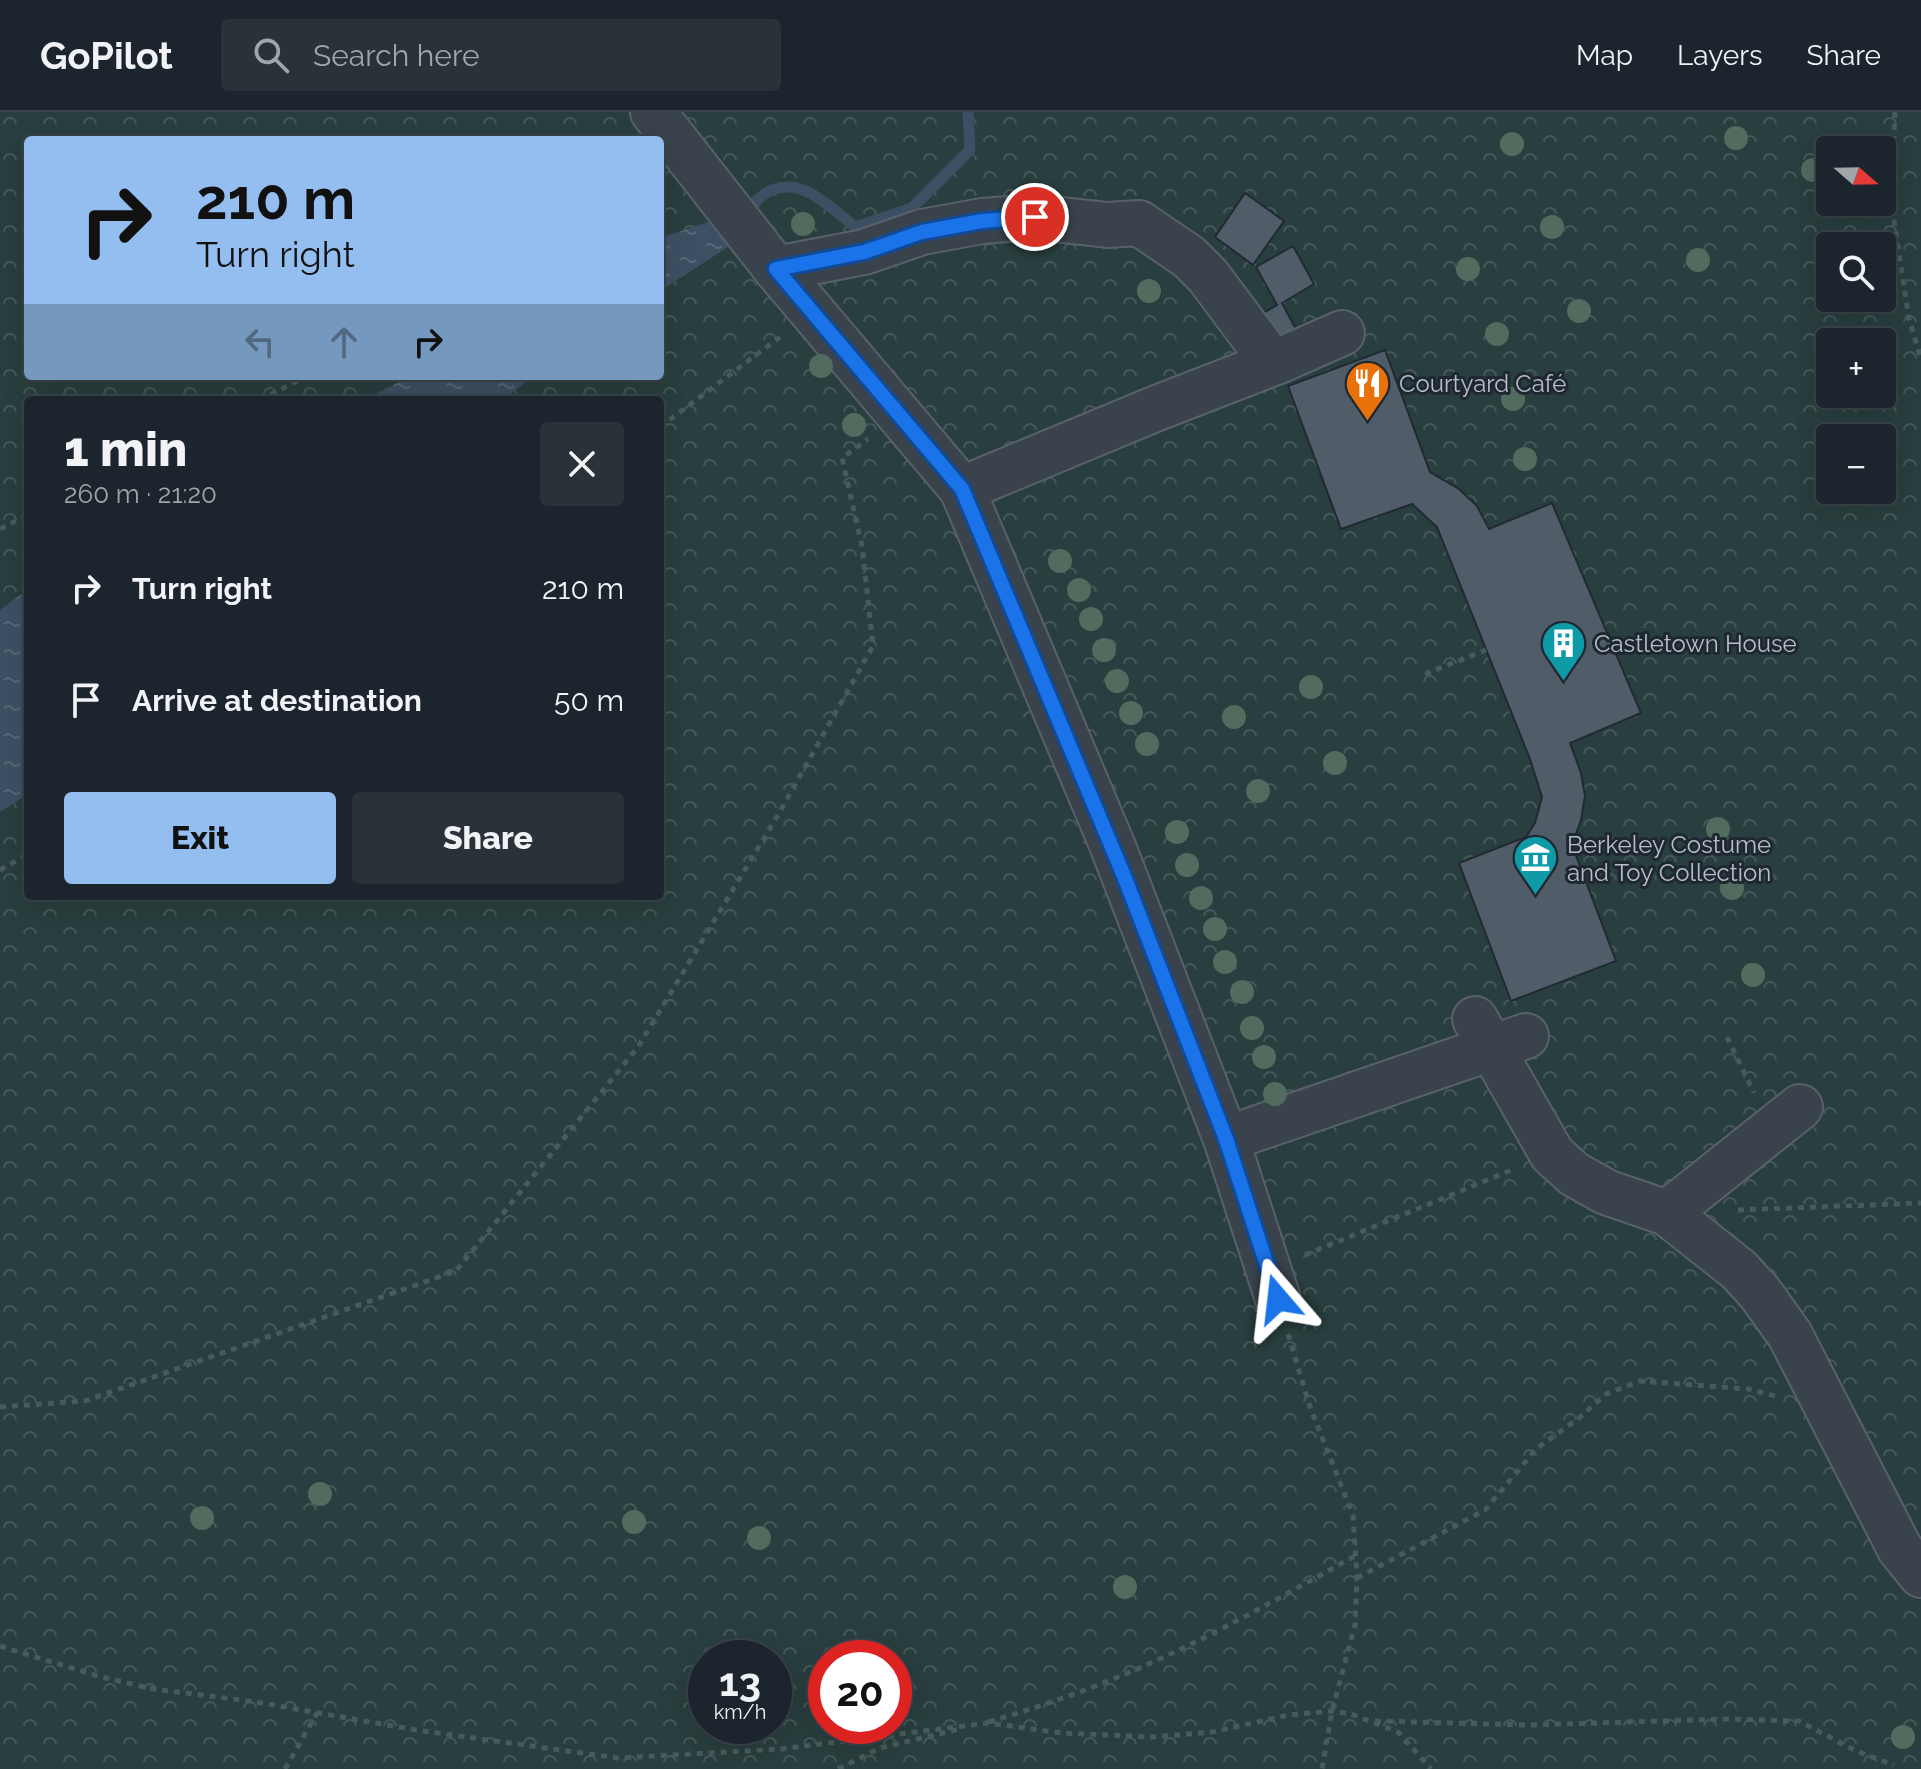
<!DOCTYPE html>
<html lang="en">
<head>
<meta charset="utf-8">
<style>
  body { margin:0; font-family:Raleway,sans-serif; background:#293139; color:#f1f3f6; height:100vh; display:flex; flex-direction:column; font-size:30px; white-space:nowrap }
  * { box-sizing:border-box; margin:0 }
  p { font-size:26px; color:#a0a5aa }
  .icon { flex:none; width:44px; height:44px; fill:none; stroke:currentColor; stroke-width:2; stroke-linecap:round; stroke-linejoin:round }
  .map { position:relative; flex:1; overflow:hidden }
  .details { position:absolute; left:24px; top:284px; width:640px; height:504px; display:flex; flex-direction:column; background:#1c252d; border-radius:8px; box-shadow:0 8px 32px #0002,0 0 0 2px #3a4249 }
  .details>* { flex:none }
  .guide { position:absolute; left:24px; top:24px; width:640px; height:244px; border-radius:8px; box-shadow:0 8px 32px #0002,0 0 0 2px #3a4249; background:#93beef; color:#111; overflow:hidden }
  .needle { width:52px; rotate:110deg }
  .fabs { position:absolute; left:1816px; top:24px; display:grid; gap:16px }
  .fabs a { display:grid; place-items:center; width:80px; height:80px; border-radius:8px; background:#1c252d; box-shadow:0 8px 32px #0002,0 0 0 2px #3a4249; font-size:40px }
  .speed { position:absolute; left:688px; top:1528px; display:flex; gap:16px; font-size:40px; font-weight:700; text-align:center }
  .speed>* { display:grid; place-content:center; width:104px; height:104px; border-radius:50%; background:#1c252d; box-shadow:0 8px 32px #0002,0 0 0 2px #3a4249; line-height:1 }
  .speed small { font-size:20px; font-weight:400 }
  .speed .limit { border:12px solid #d22; background:#fff; color:#111 }
  .pin { position:absolute; display:grid; place-items:center; width:68px; height:68px; color:#fff; margin:-34px; border:4px solid #fff; border-radius:50%; box-shadow:0 2px 8px #0007 }
  .me { position:absolute; width:88px; margin:-44px; rotate:343deg; stroke-linejoin:round; filter:drop-shadow(0 0 6px #0008) }
  .turn { display:flex; align-items:center; gap:28px; height:168px; padding:0 40px; font-size:36px }
  .turn .icon { width:104px; height:104px; stroke-width:2.5 }
  .turn b { display:block; font-size:56px; line-height:68px }
  .lanes { display:flex; align-items:center; height:76px; padding:0 40px; background:#0003; justify-content:center; gap:40px; direction:ltr }
  .lanes .off { opacity:.35 }
  .round { display:grid; place-items:center; flex:none; width:84px; height:84px; border-radius:8px; background:#293139 }
  .overview { display:flex; align-items:center; justify-content:space-between; height:136px; padding:0 40px }
  h1 { font-size:48px; font-weight:800; line-height:60px }
  .primary-button { display:flex; gap:16px; margin-top:auto; padding:16px 40px }
  .primary-button a { flex:1; height:92px; border-radius:8px; background:#93beef; color:#111; font-size:32px; font-weight:800; line-height:92px; text-align:center }
  .primary-button a+a { background:#293139; color:#f1f3f6 }
  ul { padding:0; list-style:none }
  li { display:flex; align-items:center; gap:24px; height:112px; padding:0 40px }
  li div { flex:1 }
  li b { display:block; font-size:30px }
  li em { font-style:normal }
  header { display:flex; align-items:center; gap:48px; box-sizing:border-box; height:112px; padding:0 40px; background:#1c252d; border-bottom:2px solid #3a4249 }
  header strong { font-size:38px }
  nav { display:flex; gap:44px; margin-inline-start:auto; font-size:28px }
  .search { width:560px; height:72px; background:#293139; display:flex; align-items:center; gap:20px; box-sizing:border-box; padding:0 28px; border-radius:8px; color:#a0a5aa; font-size:30px }
  .map>svg:first-child { display:block }
  .park { fill:url(#park-crowns); fill-rule:evenodd }
  .water { fill:url(#water-ripples) }
  .lines { fill:none; stroke-linecap:round; stroke-linejoin:round }
  .stream { stroke:#3d5063; stroke-width:11 }
  .building { fill:#505c67; stroke:#212a33; stroke-width:2 }
  .minor-casing { stroke:#58616a; stroke-width:48 }
  .path { stroke:#485b5c; stroke-width:5; stroke-dasharray:6 6; stroke-linecap:butt }
  .minor { stroke:#3a434c; stroke-width:44 }
  .tree { fill:#526b5f }
  .route-casing { stroke:#114b97; stroke-width:20 }
  .route { stroke:#1a73e8; stroke-width:14 }
  .labels { text-anchor:middle; dominant-baseline:central; stroke-width:6; stroke-linejoin:round; paint-order:stroke }
  .poi-label { font-size:24px; fill:#b6bec7; stroke:#1f2831; text-anchor:start }
</style>
</head>
<body>
<header>
<strong>GoPilot</strong>
<div class="search"><svg class="icon" aria-label="search" viewBox="0 0 24 24"><circle cx="10" cy="10" r="6"/><path d="M15 15l6 6"/></svg>Search here</div>
<nav><a>Map</a><a>Layers</a><a>Share</a></nav>
</header>
<div class="map">
<svg width="1921" height="1657" viewBox="0 0 1921 1657">
  <defs>
    <pattern id="park-crowns" width="20" height="18" patternUnits="userSpaceOnUse" patternTransform="scale(2)"><rect width="20" height="18" fill="#293e3e"/><path d="M2 6a3 3 0 1 1 6 0M12 15a3 3 0 1 1 6 0" fill="none" stroke="#465858"/></pattern>
    <pattern id="water-ripples" width="26" height="14" patternUnits="userSpaceOnUse" patternTransform="scale(2)"><rect width="26" height="14" fill="#3d5063"/><path d="M2 4q2-2 4 0t4 0M15 11q2-2 4 0t4 0" fill="none" stroke="#576778"/></pattern>
  </defs>
  <rect width="100%" height="100%" fill="#26313c"/>
  <!-- park -->
  <path class="park" d="M0,0H1921V1657H0ZM28,28H660V264H28ZM1830,38H1882V90H1830ZM1830,134H1882V186H1830ZM1830,230H1882V282H1830ZM28,288H660V784H28ZM1830,326H1882V378H1830ZM706,1546H774V1614H706ZM826,1546H894V1614H826Z"/>
  <!-- water -->
  <g class="water">
    <path d="M711,109L728,135L660,179V126Z"/>
    <path d="M411,264H533L503,288H364Z"/>
    <path d="M28,477V682L0,700V498Z"/>
  </g>
  <g class="lines">
    <!-- stream -->
    <path class="stream" d="M743,103C750,96 758,86 766,81C800,61 831,96 855,115L912,96L970,38L968,0"/>
  </g>
  <!-- building -->
  <g class="building">
    <path d="M1245,81L1284,109L1253,153L1215,125Z"/>
    <path d="M1293,134L1314,172L1282,191L1297,219L1271,233L1256,205L1277,193L1256,155Z"/>
    <path d="M1385,238L1430,360L1459,377L1477,394L1489,417L1552,391L1641,601L1570,631L1581,661L1585,684L1581,708L1572,733L1616,849L1511,889L1459,751L1526,725L1535,711L1542,685L1530,647L1437,415L1412,392L1341,417L1288,274Z"/>
  </g>
  <g class="lines">
    <defs>
      <g id="minor">
        <path d="M653,0L776,157L962,377L1113,735L1226,1027L1278,1187"/>
        <path d="M776,157L864,140L922,120L982,109L1035,105L1108,113L1139,111L1189,145L1208,164L1261,235L1267,253"/>
        <path d="M962,377L1157,296L1281,248L1342,221"/>
        <path d="M1475,907L1552,1042L1574,1062L1606,1080L1667,1101L1739,1158L1760,1181L1790,1223L1900,1437L1921,1463"/>
        <path d="M1226,1027L1526,924"/>
        <path d="M1667,1101L1800,995"/>
      </g>
    </defs>
    <!-- minor casing -->
    <use href="#minor" class="minor-casing"/>
    <!-- path -->
    <g class="path">
      <path d="M1895,0L1891,88L1909,207L1921,247"/>
      <path d="M260,288L307,264"/>
      <path d="M660,315L780,225"/>
      <path d="M0,417L28,403"/>
      <path d="M1425,562L1486,538"/>
      <path d="M0,758L28,742"/>
      <path d="M1727,925L1754,981"/>
      <path d="M1738,1098L1921,1091"/>
      <path d="M1305,1143L1514,1057"/>
      <path d="M1288,1222L1310,1295L1353,1403L1357,1466L1355,1513L1332,1599L1322,1657"/>
      <path d="M0,1295L85,1289L456,1159L638,935L778,703L873,534L862,434L842,346L868,327"/>
      <path d="M1357,1466L1485,1398L1536,1337L1579,1306L1606,1282L1640,1269L1748,1277L1775,1284"/>
      <path d="M0,1534L101,1565L154,1577L256,1590L416,1618L618,1646L780,1637L988,1611L1062,1621L1152,1625L1212,1620L1289,1603L1332,1599L1351,1602L1398,1620L1431,1657"/>
      <path d="M1375,1609L1529,1613L1727,1607L1799,1609L1856,1639L1894,1653"/>
      <path d="M989,1610C1042,1594 1094,1576 1144,1554C1217,1522 1286,1482 1355,1444"/>
      <path d="M285,1657L317,1601"/>
      <path d="M838,1657L880,1636L960,1617"/>
    </g>
    <!-- minor -->
    <use href="#minor" class="minor"/>
  </g>
  <!-- trees -->
  <g class="tree">
    <circle cx="1736" cy="26" r="12"/>
    <circle cx="1512" cy="32" r="12"/>
    <circle cx="1813" cy="58" r="12"/>
    <circle cx="803" cy="112" r="12"/>
    <circle cx="1552" cy="115" r="12"/>
    <circle cx="1698" cy="148" r="12"/>
    <circle cx="1468" cy="157" r="12"/>
    <circle cx="1149" cy="179" r="12"/>
    <circle cx="1579" cy="199" r="12"/>
    <circle cx="1497" cy="222" r="12"/>
    <circle cx="821" cy="254" r="12"/>
    <circle cx="1513" cy="287" r="12"/>
    <circle cx="854" cy="313" r="12"/>
    <circle cx="1525" cy="347" r="12"/>
    <circle cx="1060" cy="449" r="12"/>
    <circle cx="1079" cy="478" r="12"/>
    <circle cx="1091" cy="507" r="12"/>
    <circle cx="1104" cy="538" r="12"/>
    <circle cx="1117" cy="569" r="12"/>
    <circle cx="1311" cy="575" r="12"/>
    <circle cx="1131" cy="601" r="12"/>
    <circle cx="1234" cy="605" r="12"/>
    <circle cx="1147" cy="632" r="12"/>
    <circle cx="1335" cy="651" r="12"/>
    <circle cx="1258" cy="679" r="12"/>
    <circle cx="1718" cy="717" r="12"/>
    <circle cx="1177" cy="720" r="12"/>
    <circle cx="1187" cy="753" r="12"/>
    <circle cx="1732" cy="776" r="12"/>
    <circle cx="1201" cy="786" r="12"/>
    <circle cx="1215" cy="817" r="12"/>
    <circle cx="1225" cy="850" r="12"/>
    <circle cx="1753" cy="863" r="12"/>
    <circle cx="1242" cy="880" r="12"/>
    <circle cx="1252" cy="916" r="12"/>
    <circle cx="1264" cy="945" r="12"/>
    <circle cx="1275" cy="982" r="12"/>
    <circle cx="320" cy="1382" r="12"/>
    <circle cx="202" cy="1406" r="12"/>
    <circle cx="634" cy="1410" r="12"/>
    <circle cx="759" cy="1426" r="12"/>
    <circle cx="1125" cy="1475" r="12"/>
    <circle cx="1903" cy="1625" r="12"/>
  </g>
  <g class="lines">
    <defs>
      <path id="route" d="M1035,105L982,109L922,120L864,140L776,157L962,377L1124,764L1226,1027L1278,1187"/>
    </defs>
    <!-- route casing -->
    <use href="#route" class="route-casing"/>
    <!-- route -->
    <use href="#route" class="route"/>
  </g>
  <!-- icons -->
  <defs>
    <symbol id="restaurant-pin" viewBox="-11 -11 22 30"><path d="M0 17L-7.5 6A9.5 9.5 0 1 1 7.5 6Z" fill="#e8710a" stroke="#1f2831"/><path d="M-5-6h1v4h1v-4h1v4h1v-4h1v5L-1.5 .5V6h-2V.5L-5-1ZM5-6V6H3V1.5H1.5Q1.5-4 5-6Z" fill="#fff"/></symbol>
    <symbol id="building-pin" viewBox="-11 -11 22 30"><path d="M0 17L-7.5 6A9.5 9.5 0 1 1 7.5 6Z" fill="#0f9aa8" stroke="#1f2831"/><path d="M-4-6H4V6H1V3H-1V6H-4ZM-2.5-4.3h1.7v1.8h-1.7ZM.8-4.3h1.7v1.8H.8ZM-2.5-1h1.7V.8h-1.7ZM.8-1h1.7V.8H.8Z" fill="#fff"/></symbol>
    <symbol id="museum-pin" viewBox="-11 -11 22 30"><path d="M0 17L-7.5 6A9.5 9.5 0 1 1 7.5 6Z" fill="#0f9aa8" stroke="#1f2831"/><path d="M0-6L6-3V-2H-6V-3ZM-5-1h2V3h-2ZM-1-1h2V3h-2ZM3-1h2V3H3ZM-6 4H6V6H-6Z" fill="#fff"/></symbol>
  </defs>
  <g fill-rule="evenodd">
    <use href="#restaurant-pin" x="1342" y="246" width="51" height="69"/>
    <use href="#building-pin" x="1538" y="506" width="51" height="69"/>
    <use href="#museum-pin" x="1510" y="720" width="51" height="69"/>
  </g>
  <g class="labels">
    <!-- poi labels -->
    <g class="poi-label">
      <text x="1399" y="271">Courtyard Café</text>
      <text x="1594" y="531">Castletown House</text>
      <text x="1567" y="732">Berkeley Costume<tspan x="1567" dy="28">and Toy Collection</tspan></text>
    </g>
  </g>
</svg>
<div class="fabs">
<a><svg class="needle" viewBox="-14 -14 28 28"><path d="M0-13l5 13h-10z" fill="#e53935"/><path d="M0 13l5-13h-10z" fill="#a0a5aa"/></svg></a>
<a><svg class="icon" aria-label="search" viewBox="0 0 24 24"><circle cx="10" cy="10" r="6"/><path d="M15 15l6 6"/></svg></a>
<a>+</a>
<a>−</a>
</div>
<div class="speed"><div>13<small>km/h</small></div><div class="limit">20</div></div>
<div class="pin" style="left:1035px;top:105px;background:#d93025"><svg class="icon" aria-label="arrive" viewBox="0 0 24 24"><path d="M6 21V4h12l-3 4 3 4H6"/></svg></div>
<svg class="me" style="left:1278px;top:1187px" viewBox="-20 -20 40 40"><path d="M0-17L14 15 0 8-14 15z" fill="#1a73e8" stroke="#fff" stroke-width="4"/></svg>
<div class="guide">
<div class="turn"><svg class="icon" aria-label="right" viewBox="0 0 24 24"><path d="M7 20v-9h11M14 6l5 5-5 5"/></svg><div><b>210 m</b>Turn right</div></div>
<div class="lanes"><svg class="icon off" aria-label="left" viewBox="0 0 24 24"><path d="M17 20v-9H6M10 6l-5 5 5 5"/></svg><svg class="icon off" aria-label="ahead" viewBox="0 0 24 24"><path d="M12 20V5M6 11l6-6 6 6"/></svg><svg class="icon" aria-label="right" viewBox="0 0 24 24"><path d="M7 20v-9h11M14 6l5 5-5 5"/></svg></div>
</div>
<section class="details">
<div class="overview"><div><h1>1 min</h1><p>260 m · 21:20</p></div><a class="round"><svg class="icon" aria-label="close" viewBox="0 0 24 24"><path d="M6 6l12 12M18 6L6 18"/></svg></a></div>
<ul>
<li><svg class="icon" aria-label="right" viewBox="0 0 24 24"><path d="M7 20v-9h11M14 6l5 5-5 5"/></svg><div><b>Turn right</b></div><em>210 m</em></li>
<li><svg class="icon" aria-label="arrive" viewBox="0 0 24 24"><path d="M6 21V4h12l-3 4 3 4H6"/></svg><div><b>Arrive at destination</b></div><em>50 m</em></li>
</ul>
<div class="primary-button"><a>Exit</a><a>Share</a></div>
</section>
</div>
</body>
</html>
